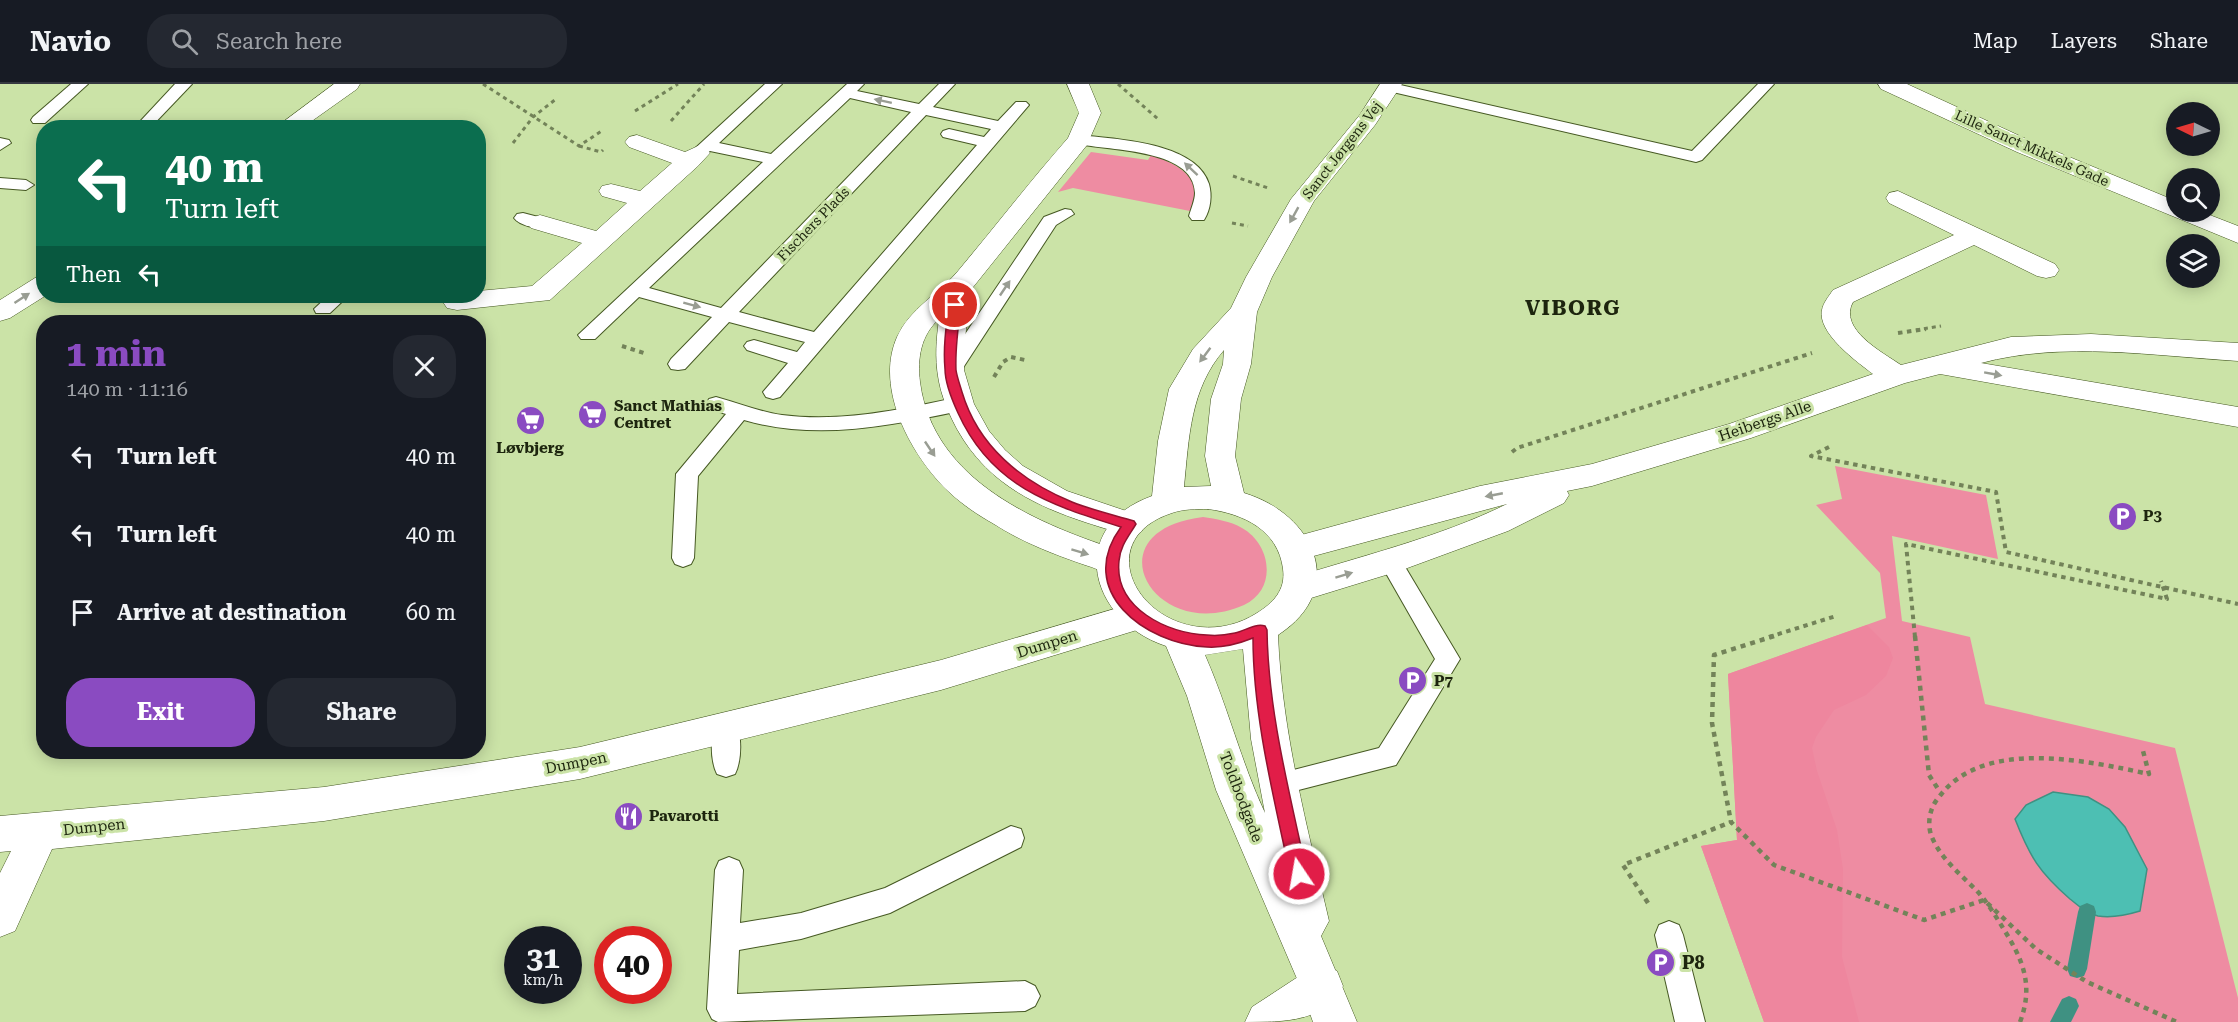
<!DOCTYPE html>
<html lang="en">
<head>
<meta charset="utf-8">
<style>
  body { margin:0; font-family:"Roboto Serif",serif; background:#242831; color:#f1f3f6; height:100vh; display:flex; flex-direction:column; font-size:22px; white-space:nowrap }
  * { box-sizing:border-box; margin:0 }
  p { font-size:20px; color:#9ea1a6 }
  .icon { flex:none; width:33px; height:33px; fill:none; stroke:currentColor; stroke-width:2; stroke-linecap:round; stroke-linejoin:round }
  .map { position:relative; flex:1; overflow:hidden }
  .panel { position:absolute; left:36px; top:231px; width:450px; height:444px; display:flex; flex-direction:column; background:#171b24; border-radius:24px; box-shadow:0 3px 15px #0003 }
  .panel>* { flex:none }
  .top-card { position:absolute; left:36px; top:36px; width:450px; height:183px; border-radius:24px; box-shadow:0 3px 15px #0003; background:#0b6e4f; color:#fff; overflow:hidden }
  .needle { width:39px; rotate:275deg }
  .controls { position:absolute; left:2166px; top:18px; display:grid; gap:12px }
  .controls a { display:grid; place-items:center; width:54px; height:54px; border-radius:50%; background:#171b24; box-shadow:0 3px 15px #0003; font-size:30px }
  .speed { position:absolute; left:504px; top:842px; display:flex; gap:12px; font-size:30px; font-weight:700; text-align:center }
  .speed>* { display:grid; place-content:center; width:78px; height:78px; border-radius:50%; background:#171b24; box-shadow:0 3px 15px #0003; line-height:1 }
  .speed small { font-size:15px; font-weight:400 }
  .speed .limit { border:9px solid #d22; background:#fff; color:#111 }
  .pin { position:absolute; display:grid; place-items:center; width:51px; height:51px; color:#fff; margin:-26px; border:3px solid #fff; border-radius:50%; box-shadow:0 2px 6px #0007 }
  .me { position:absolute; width:66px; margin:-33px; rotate:348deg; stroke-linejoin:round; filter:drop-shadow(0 0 4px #0008) }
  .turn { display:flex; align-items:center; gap:21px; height:126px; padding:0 30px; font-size:27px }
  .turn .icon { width:78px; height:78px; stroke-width:2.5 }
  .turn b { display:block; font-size:42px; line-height:51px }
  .then { display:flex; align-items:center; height:57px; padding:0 30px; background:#0003; gap:12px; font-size:22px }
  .round { display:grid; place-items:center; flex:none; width:63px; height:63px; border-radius:24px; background:#242831 }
  .summary { display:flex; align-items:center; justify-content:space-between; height:102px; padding:0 30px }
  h1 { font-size:36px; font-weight:700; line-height:45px; color:#8a4bc1 }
  .cta { display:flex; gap:12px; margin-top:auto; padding:12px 30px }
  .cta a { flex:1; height:69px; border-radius:24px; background:#8a4bc1; color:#fff; font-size:24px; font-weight:700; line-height:69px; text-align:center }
  .cta a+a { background:#242831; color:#f1f3f6 }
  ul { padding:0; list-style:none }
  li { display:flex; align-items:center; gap:18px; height:78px; padding:0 30px }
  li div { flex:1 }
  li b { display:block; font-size:22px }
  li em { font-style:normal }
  header { display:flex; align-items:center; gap:36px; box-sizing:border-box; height:84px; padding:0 30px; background:#171b24; border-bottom:2px solid #363941 }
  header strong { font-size:28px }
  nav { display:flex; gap:33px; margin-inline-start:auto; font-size:21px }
  .search { width:420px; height:54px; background:#242831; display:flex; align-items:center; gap:15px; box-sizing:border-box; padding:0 21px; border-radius:24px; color:#9ea1a6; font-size:22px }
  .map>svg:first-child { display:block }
  .green { fill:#ee8ca2 }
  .forest { fill:#ee869e }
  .water { fill:#4dbfb3; stroke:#3f9182; stroke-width:1.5 }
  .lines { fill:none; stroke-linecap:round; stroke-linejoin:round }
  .stream { fill:#3f9182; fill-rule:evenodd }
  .lane-casing { stroke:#465923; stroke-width:2 }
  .street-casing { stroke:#465923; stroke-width:1 }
  .secondary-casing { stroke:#465923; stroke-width:1 }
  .path-far2 { stroke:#738359; stroke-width:3; stroke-dasharray:4 4; stroke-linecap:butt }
  .path-far1 { stroke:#738359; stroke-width:4; stroke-dasharray:4.5 4.5; stroke-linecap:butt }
  .path { stroke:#738359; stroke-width:4.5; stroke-dasharray:5 5; stroke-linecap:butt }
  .lane { fill:#fff; fill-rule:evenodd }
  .street { fill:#fff; fill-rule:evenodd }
  .secondary { fill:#fff; fill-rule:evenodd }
  .oneway { fill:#999d93 }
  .route { fill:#e11d48; stroke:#92132f; stroke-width:1.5 }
  .labels { text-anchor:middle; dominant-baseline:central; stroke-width:6; stroke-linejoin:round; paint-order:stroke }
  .far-street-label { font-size:14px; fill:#1d250e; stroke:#cbe3a7 }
  .poi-label { font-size:15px; font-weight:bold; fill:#1d250e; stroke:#cbe3a7; text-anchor:start }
  .street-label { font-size:15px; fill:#1d250e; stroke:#cbe3a7 }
  .near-poi-label { font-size:18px; font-weight:bold; fill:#1d250e; stroke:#cbe3a7; text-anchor:start }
  .district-label { font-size:21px; font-weight:bold; letter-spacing:1.5px; fill:#1d250e; stroke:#cbe3a7 }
</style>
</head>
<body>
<header>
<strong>Navio</strong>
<div class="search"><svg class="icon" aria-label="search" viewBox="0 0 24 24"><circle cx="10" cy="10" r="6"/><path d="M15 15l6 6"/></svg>Search here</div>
<nav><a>Map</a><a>Layers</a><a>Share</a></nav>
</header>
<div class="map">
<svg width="2238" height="938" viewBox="0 0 2238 938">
  <rect width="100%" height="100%" fill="#cbe3a7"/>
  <!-- green -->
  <g class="green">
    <path d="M1091,68L1148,76L1151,71C1178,80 1207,95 1190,127L1073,104L1058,108Z"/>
    <path d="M1835,382L1986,411L1998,475L1892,452L1902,537L1970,553L1985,620L2175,664L2238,914V938H1764L1701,762L1737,756L1728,590L1886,534L1880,489L1816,421L1842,415Z"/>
    <path d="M1203,433C1216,435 1230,437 1242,444C1271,460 1278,505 1244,521C1154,561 1089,447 1203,433Z"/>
  </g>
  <!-- forest -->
  <path class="forest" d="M1867,541L1889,563L1893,574L1886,592L1866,611L1834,626L1816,653L1812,664L1817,687L1837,746L1843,785L1842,873L1859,938H1764L1701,762L1737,756L1728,590Z"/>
  <!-- water -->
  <path class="water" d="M2053,708L2088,713L2109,725L2125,743L2147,785L2140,827C2127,831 2111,834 2098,832C2087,830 2079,822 2070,815C2039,788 2030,773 2015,735L2026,721Z"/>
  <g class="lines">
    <!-- stream -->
    <g class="stream">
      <path d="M2087,819L2094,822L2096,828L2087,885L2084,892L2077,894L2070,892L2067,885L2078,828L2080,822Z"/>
      <path d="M2069,912L2076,915L2079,922L2071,938H2050L2062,915Z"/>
    </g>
    <defs>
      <g id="lane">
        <path d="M71,0H88L45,39H33L31,36L33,33Z"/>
        <path d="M175,0H192L150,44H134Z"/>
        <path d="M765,0H782L719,59L771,70L847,0H864L857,7L919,20L939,0H955L933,23L998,37L1016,18H1026L1029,21L780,313L773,315L766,313L763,308L788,279L747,266L744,262L747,258L754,256L797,268L805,258L729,238L685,285L678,286L671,285L668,280L671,275L712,233L639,213L595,255H581L578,251L763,78L710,67L698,74L690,69ZM850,14L911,28L721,224L649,204ZM926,31L991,45L984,53L949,45L943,47L941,50L943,53L977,61L814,248L739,228Z"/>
        <path d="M1383,0H1396L1692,67L1758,0H1774L1702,76L1696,78L1384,6L1381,3Z"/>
        <path d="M1079,51C1115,55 1196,58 1209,100C1212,111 1211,125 1204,136H1192L1189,132C1191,125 1195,116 1195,109C1194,63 1104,67 1073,59L1071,56Z"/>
        <path d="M0,54L9,56L11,59L0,66Z"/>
        <path d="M0,94L26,96L34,101L26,106L0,104Z"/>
        <path d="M1065,125L1071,126L1074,130L1056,141L957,293L950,294L943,293L940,288L943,283L1044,133Z"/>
        <path d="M523,129L546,135L549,139L546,143C537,145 520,142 514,134L517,130Z"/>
        <path d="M328,212H348L330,229H316L314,225Z"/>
        <path d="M716,313C738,319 760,328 782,331C842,339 902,325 960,313L967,315L970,320L967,325L960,327C888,342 817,357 744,336L698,392L694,474L691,480L683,483L675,480L672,474L676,390L726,330L709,325L706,320L709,315Z"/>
        <path d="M1390,468L1398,471L1460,575L1396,681L1279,711L1270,708L1266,700L1270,692L1379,664L1435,575L1379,477L1382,471Z"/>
        <path d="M726,633L735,636C742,650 742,676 735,690L726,693L717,690C710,676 710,650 717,636Z"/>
        <path d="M1011,742L1021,745L1024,754L1021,763L890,829L801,855L739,866L737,910L1025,897L1035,902L1040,912L1035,922L1025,927L718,938L712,935L707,925L715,786L719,777L729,773L739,777L743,786L740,839L801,829L885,804Z"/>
        <path d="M1669,837L1679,841L1683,851L1705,938H1675L1655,851L1659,841Z"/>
      </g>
      <g id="street">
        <path d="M334,0H360L357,5L302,44H275Z"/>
        <path d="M1067,0H1089L1101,29L1087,61L970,207L965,255L964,286L974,320L989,347L1005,366L1023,382L1067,407L1141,432L1146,440L1141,448L1130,452C1060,431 995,413 957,345C936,306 933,278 939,235C921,251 917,274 920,298C933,398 1040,441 1124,468L1129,477L1124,486C1120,487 1115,490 1111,489C1102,488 1093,483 1085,481C1053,470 1022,458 994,440C978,431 963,421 949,408C912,373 874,305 897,253C910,224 939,210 958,187C995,143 1030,97 1068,54L1079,29Z"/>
        <path d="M637,51L685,68L698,62L706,64L710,69L698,82L550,216L457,226L447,224L443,218L449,212H478V207L532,202L582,159L531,144L527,139L531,134L540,131L596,147L627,119L602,112L599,107L602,102L611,100L640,107L672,79L629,63L625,58L629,53Z"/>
        <path d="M1898,107L2055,180L2059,186L2055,192L2046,194L2037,192L1974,161L1853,218C1838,245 1882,268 1901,281L2011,253L2091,250L2238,259V277C2154,272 2063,257 1981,279L2238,323V343L1940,290L1905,299L1751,354L1592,402L1567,407L1569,411L1564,419L1508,447L1402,486L1298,518L1286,514L1281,505L1286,496C1360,472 1438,454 1507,420L1295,477L1283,474L1279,465L1283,456L1480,402L1592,380L1729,340L1873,290C1857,278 1817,249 1822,226C1823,219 1829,212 1833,206L1954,151L1889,119L1886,114L1889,109Z"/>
        <path d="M44,192L45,212L10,234L0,237V216L35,194Z"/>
        <path d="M1138,518L1150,522L1155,532L1150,542L941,606L580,695L324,737L52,765L15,847L0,853V789L11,767L0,768V732L324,703L580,663L941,576Z"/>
        <path d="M1322,881L1337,887L1343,902C1325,938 1285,938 1245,938L1252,923L1307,887Z"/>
      </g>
      <g id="secondary">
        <path d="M1380,0H1402L1375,41L1314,117L1272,193L1257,228L1251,280L1241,315L1235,372L1244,409C1314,430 1349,505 1278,551C1282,648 1307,742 1329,837L1321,852L1357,938H1313L1301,904L1216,706L1187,612L1166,562C1089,537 1065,443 1152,412L1158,357L1169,305L1193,265L1231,224L1246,193L1291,115L1359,32ZM1224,266L1223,280L1211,315L1205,372L1211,402L1184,403C1189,354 1190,305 1224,266ZM1208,425C1244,430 1278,446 1283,485C1286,506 1273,519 1257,529C1240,540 1220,545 1200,543C1132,536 1095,454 1172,429C1183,425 1196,425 1208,425ZM1243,565L1251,655L1265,729C1241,678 1228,623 1205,571Z"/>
        <path d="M1878,0H1907L2033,58L2176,117V128H2202L2238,142V159L2017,68L1881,5Z"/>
      </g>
    </defs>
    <!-- lane casing -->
    <use href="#lane" class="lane-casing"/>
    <!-- street casing -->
    <use href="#street" class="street-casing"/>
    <!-- secondary casing -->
    <use href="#secondary" class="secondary-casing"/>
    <!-- path-far2 -->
    <g class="path-far2">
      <path d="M483,0L579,62L603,46"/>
      <path d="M1118,0L1158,35"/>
      <path d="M635,27L678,0"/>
      <path d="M671,37L704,0"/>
      <path d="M513,59L533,33L556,15"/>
      <path d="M579,62L601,68L603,66"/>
      <path d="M1233,92L1268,104"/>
      <path d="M1232,139L1248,142"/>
      <path d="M1916,246L1941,242"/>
    </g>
    <!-- path-far1 -->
    <g class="path-far1">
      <path d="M1898,249L1926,245"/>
      <path d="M622,262L647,270"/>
      <path d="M994,293L1003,278L1011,273L1025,276"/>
      <path d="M1829,363L1811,372L1996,408L2006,468L2238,520"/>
      <path d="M1512,368L1517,364L1812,269"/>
      <path d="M1769,553L1836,532"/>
      <path d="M1915,553L1906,460L2167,515L2161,497"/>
    </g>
    <!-- path -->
    <g class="path">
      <path d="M1774,552L1714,571L1712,639L1731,738L1774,781L1924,836L1984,816L2036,865L2087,898L2177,938"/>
      <path d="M1915,552L1929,691L1940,708"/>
      <path d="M1648,819L1623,781L1731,738"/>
      <path d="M2020,938C2034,901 2023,876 2003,844C1995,831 1987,818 1977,807C1960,790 1940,774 1931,751C1927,738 1930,723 1939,713C1983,653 2088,677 2149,690L2142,663"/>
    </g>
    <!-- lane -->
    <use href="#lane" class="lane"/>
    <!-- street -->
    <use href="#street" class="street"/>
    <!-- secondary -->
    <use href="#secondary" class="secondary"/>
  </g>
  <!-- one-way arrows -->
  <defs><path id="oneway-solid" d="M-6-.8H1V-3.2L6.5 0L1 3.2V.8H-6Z" transform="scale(1.5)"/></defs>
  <g class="oneway">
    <use href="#oneway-solid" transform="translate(883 17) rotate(-168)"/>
    <use href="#oneway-solid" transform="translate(1191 85) rotate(-137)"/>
    <use href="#oneway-solid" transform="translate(1294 131) rotate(119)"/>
    <use href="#oneway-solid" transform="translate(1005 204) rotate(-56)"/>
    <use href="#oneway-solid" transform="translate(22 214) rotate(-33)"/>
    <use href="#oneway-solid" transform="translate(692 221) rotate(15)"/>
    <use href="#oneway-solid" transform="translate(1205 271) rotate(127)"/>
    <use href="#oneway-solid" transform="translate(1993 290) rotate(10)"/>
    <use href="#oneway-solid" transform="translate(930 365) rotate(56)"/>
    <use href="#oneway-solid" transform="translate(1494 411) rotate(169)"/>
    <use href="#oneway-solid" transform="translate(1080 468) rotate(17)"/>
    <use href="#oneway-solid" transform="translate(1344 491) rotate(-17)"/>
  </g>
  <!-- route -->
  <path class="route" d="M955,218L961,221C958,243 955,264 956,286C957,293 960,301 962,308C978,362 1021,397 1072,418C1092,426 1114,431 1134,437L1136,440C1129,452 1120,462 1119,477C1114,524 1168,550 1207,551C1215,552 1226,551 1235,549C1245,547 1255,539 1265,542L1267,546C1268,628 1290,710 1307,790L1304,795L1299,798L1293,795L1290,790C1274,714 1253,632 1253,554C1238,560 1223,564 1207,563C1145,560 1074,507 1121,443C1050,421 991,402 958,329C952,316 945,299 945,285C943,264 946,243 949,221Z"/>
  <!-- icons -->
  <defs>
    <symbol id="supermarket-disc" viewBox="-11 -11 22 22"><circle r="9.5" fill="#8a4bc1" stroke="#cbe3a7"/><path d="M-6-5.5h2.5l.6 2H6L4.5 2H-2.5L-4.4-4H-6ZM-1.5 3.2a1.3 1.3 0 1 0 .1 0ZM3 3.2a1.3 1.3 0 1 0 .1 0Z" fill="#fff"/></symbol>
    <symbol id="parking-disc" viewBox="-11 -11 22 22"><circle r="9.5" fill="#8a4bc1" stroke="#cbe3a7"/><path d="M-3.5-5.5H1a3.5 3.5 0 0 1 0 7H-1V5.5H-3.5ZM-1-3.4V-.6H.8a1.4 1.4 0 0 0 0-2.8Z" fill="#fff"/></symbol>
    <symbol id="restaurant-disc" viewBox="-11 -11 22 22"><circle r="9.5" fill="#8a4bc1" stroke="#cbe3a7"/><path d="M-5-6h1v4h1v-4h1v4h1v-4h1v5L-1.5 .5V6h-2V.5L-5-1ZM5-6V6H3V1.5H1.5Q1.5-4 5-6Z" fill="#fff"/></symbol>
  </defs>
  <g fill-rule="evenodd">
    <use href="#supermarket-disc" x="576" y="314" width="33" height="33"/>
    <use href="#supermarket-disc" x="514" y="320" width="33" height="33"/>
    <use href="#parking-disc" x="2106" y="416" width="33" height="33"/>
    <use href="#parking-disc" x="1396" y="580" width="33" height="33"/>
    <use href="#restaurant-disc" x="612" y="716" width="33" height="33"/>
    <use href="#parking-disc" x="1644" y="862" width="33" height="33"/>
  </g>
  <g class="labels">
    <!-- far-street labels -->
    <g class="far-street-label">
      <text transform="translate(2032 64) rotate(24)">Lille Sanct Mikkels Gade</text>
      <text transform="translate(1342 66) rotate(-52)">Sanct Jørgens Vej</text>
      <text transform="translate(813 140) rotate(-46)">Fischers Plads</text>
    </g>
    <!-- poi labels -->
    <g class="poi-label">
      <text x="614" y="322">Sanct Mathias<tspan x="614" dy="17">Centret</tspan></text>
      <text x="530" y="364" text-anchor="middle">Løvbjerg</text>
      <text x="2143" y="432">P3</text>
      <text x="1434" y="597">P7</text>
      <text x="649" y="732">Pavarotti</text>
    </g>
    <!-- street labels -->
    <g class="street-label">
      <text transform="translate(1765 337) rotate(-19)">Heibergs Alle</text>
      <text transform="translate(1047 560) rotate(-17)">Dumpen</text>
      <text transform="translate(576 679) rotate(-11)">Dumpen</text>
      <text transform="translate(1241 713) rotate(69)">Toldbodgade</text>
      <text transform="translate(94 743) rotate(-6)">Dumpen</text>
    </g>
    <!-- near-poi labels -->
    <g class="near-poi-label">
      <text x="1682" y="878">P8</text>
    </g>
    <!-- district labels -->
    <g class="district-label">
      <text x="1573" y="224">VIBORG</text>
    </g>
  </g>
</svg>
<div class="controls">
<a><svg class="needle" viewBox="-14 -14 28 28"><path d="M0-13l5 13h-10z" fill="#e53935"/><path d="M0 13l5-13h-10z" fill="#9ea1a6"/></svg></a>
<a><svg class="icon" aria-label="search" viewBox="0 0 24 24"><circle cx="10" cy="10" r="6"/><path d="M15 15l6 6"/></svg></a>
<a><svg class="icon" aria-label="layers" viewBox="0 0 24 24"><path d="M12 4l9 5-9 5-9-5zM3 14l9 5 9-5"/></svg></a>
</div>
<div class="speed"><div>31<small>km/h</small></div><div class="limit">40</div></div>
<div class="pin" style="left:955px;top:221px;background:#d93025"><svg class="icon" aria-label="arrive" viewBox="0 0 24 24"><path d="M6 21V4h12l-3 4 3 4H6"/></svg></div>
<svg class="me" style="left:1299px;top:790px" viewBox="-20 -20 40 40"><circle r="17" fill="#e11d48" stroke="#fff" stroke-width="3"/><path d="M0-11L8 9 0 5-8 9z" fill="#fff"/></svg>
<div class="top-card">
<div class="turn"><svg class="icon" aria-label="left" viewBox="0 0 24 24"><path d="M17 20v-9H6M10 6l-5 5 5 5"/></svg><div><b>40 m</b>Turn left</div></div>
<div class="then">Then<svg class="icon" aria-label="left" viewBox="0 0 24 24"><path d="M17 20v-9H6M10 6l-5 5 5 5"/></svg></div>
</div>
<section class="panel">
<div class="summary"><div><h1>1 min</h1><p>140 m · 11:16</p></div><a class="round"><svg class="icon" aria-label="close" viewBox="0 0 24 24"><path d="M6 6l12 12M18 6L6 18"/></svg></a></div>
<ul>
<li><svg class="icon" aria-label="left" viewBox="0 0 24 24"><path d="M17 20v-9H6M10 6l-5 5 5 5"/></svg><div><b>Turn left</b></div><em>40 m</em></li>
<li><svg class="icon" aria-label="left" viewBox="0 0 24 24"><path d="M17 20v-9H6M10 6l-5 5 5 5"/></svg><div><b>Turn left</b></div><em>40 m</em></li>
<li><svg class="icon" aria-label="arrive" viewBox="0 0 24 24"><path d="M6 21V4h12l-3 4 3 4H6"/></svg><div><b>Arrive at destination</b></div><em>60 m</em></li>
</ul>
<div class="cta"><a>Exit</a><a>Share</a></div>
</section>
</div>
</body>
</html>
